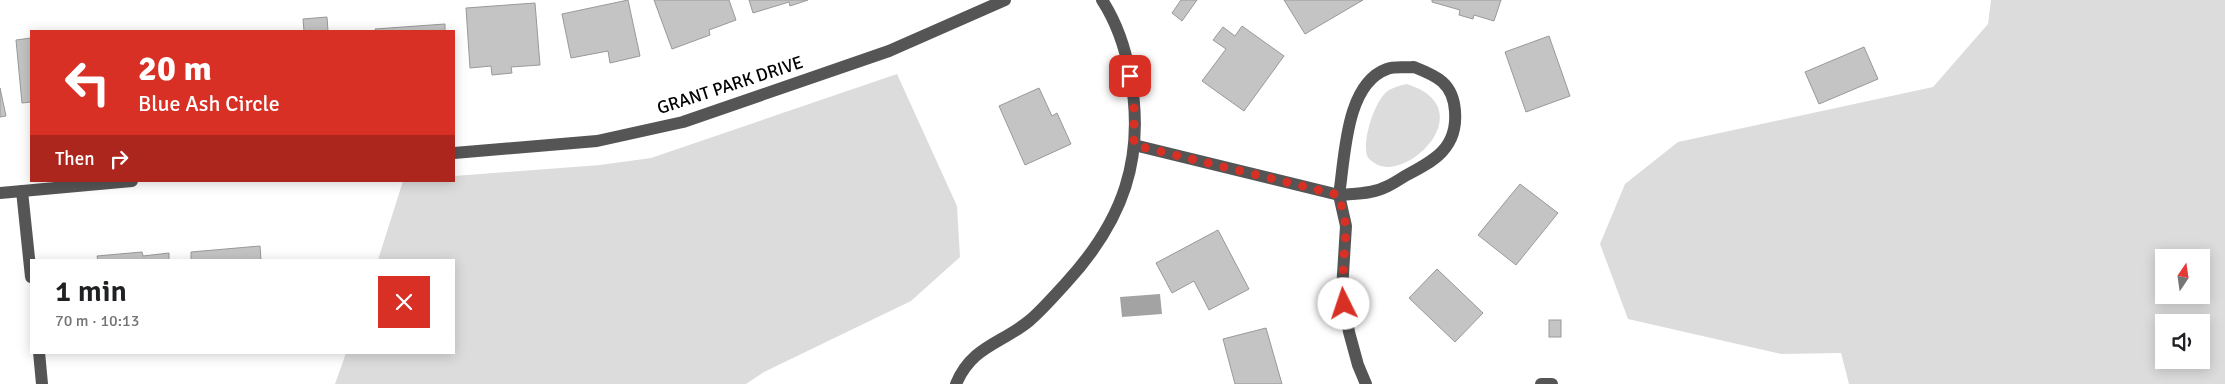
<!DOCTYPE html>
<html lang="en">
<head>
<meta charset="utf-8">
<style>
  body { margin:0; font-family:Signika,sans-serif; background:#f6f6f6; color:#202124; height:100vh; display:flex; flex-direction:column; font-size:19px; white-space:nowrap }
  * { box-sizing:border-box; margin:0 }
  p { font-size:16px; color:#757577 }
  .icon { flex:none; width:28px; height:28px; fill:none; stroke:currentColor; stroke-width:2; stroke-linecap:round; stroke-linejoin:round }
  .map { position:relative; flex:1; overflow:hidden }
  .drawer { position:absolute; left:30px; top:259px; width:425px; height:95px; display:flex; flex-direction:column; background:#fff; border-radius:0px; box-shadow:0 2px 12px #0003 }
  .drawer>* { flex:none }
  .guide { position:absolute; left:30px; top:30px; width:425px; height:152px; border-radius:0px; box-shadow:0 2px 12px #0003; background:#d93025; color:#fff; overflow:hidden }
  .needle { width:32px; rotate:13deg }
  .tools { position:absolute; left:2155px; top:249px; display:grid; gap:10px }
  .tools a { display:grid; place-items:center; width:55px; height:55px; border-radius:0px; background:#fff; box-shadow:0 2px 12px #0003; font-size:25px }
  .pin { position:absolute; display:grid; place-items:center; width:42px; height:42px; color:#fff; margin:-21px; border-radius:10px; box-shadow:0 2px 8px #0006 }
  .me { position:absolute; width:55px; margin:-28px; rotate:356deg; stroke-linejoin:round; filter:drop-shadow(0 0 4px #0008) }
  .turn { display:flex; align-items:center; gap:18px; height:105px; padding:0 25px; font-size:22px }
  .turn .icon { width:65px; height:65px; stroke-width:2.5 }
  .turn b { display:block; font-size:35px; line-height:42px }
  .then { display:flex; align-items:center; height:48px; padding:0 25px; background:#0003; gap:10px; font-size:19px }
  .round { display:grid; place-items:center; flex:none; width:52px; height:52px; border-radius:0px; background:#f6f6f6 }
  .head { display:flex; align-items:center; justify-content:space-between; height:85px; padding:0 25px }
  h1 { font-size:30px; font-weight:600; line-height:38px }
  .map>svg:first-child { display:block }
  .green { fill:#dcdcdc; fill-rule:evenodd }
  .water { fill:#a3a3a3 }
  .building { fill:#c4c4c4; stroke:#999 }
  .lines { fill:none; stroke-linecap:round; stroke-linejoin:round }
  .minor { stroke:#555; stroke-width:12 }
  .route { stroke:#d93025; stroke-width:9; stroke-dasharray:0 16.2 }
  .labels { text-anchor:middle; dominant-baseline:central; stroke-width:4.5; stroke-linejoin:round; paint-order:stroke }
  .street-label { font-size:18px; fill:#000; stroke:#fff }
</style>
</head>
<body>
<div class="map">
<svg width="2225" height="384" viewBox="0 0 2225 384">
  <rect width="100%" height="100%" fill="#fff"/>
  <!-- green -->
  <g class="green">
    <path d="M1991,0H2225V384H1849L1841,353L1781,354L1628,319L1600,244L1625,184L1678,142L1933,87L1988,24ZM2164,258H2201V295H2164ZM2164,322H2201V360H2164Z"/>
    <path d="M897,74L957,206L960,257L911,301L764,372L746,384H335L346,353L454,352V260H378L403,181H454V176L600,165L651,158Z"/>
    <path d="M1407,84C1485,109 1404,187 1373,162C1368,159 1366,155 1366,149C1365,134 1375,99 1389,90C1395,87 1401,85 1407,84Z"/>
  </g>
  <!-- water -->
  <path class="water" d="M1160,294L1162,314L1122,317L1120,297Z"/>
  <!-- building -->
  <g class="building">
    <path d="M628,0L640,56L610,63L608,51L571,58L562,14Z"/>
    <path d="M654,0H729L736,20L709,30L710,35L672,49Z"/>
    <path d="M749,0H808L790,6L789,2L753,13Z"/>
    <path d="M1181,0H1197L1182,21L1172,13Z"/>
    <path d="M1284,0H1363L1305,34Z"/>
    <path d="M1432,0H1501L1494,21L1474,15L1473,19L1459,15L1460,10L1432,2Z"/>
    <path d="M535,3L540,65L511,67L512,73L492,75L491,66L470,68L466,8Z"/>
    <path d="M327,17L328,31H304L303,19Z"/>
    <path d="M445,24V31H376L375,29Z"/>
    <path d="M1242,26L1284,56L1244,111L1202,81L1226,49L1213,40L1223,27L1235,36Z"/>
    <path d="M1549,36L1570,96L1526,112L1505,52Z"/>
    <path d="M31,38V102L22,103L16,40Z"/>
    <path d="M1864,47L1878,79L1819,104L1805,72Z"/>
    <path d="M0,88L6,116L0,117Z"/>
    <path d="M1039,88L1052,116L1057,113L1071,144L1025,165L999,106Z"/>
    <path d="M1520,184L1558,213L1516,265L1478,235Z"/>
    <path d="M1218,230L1249,289L1209,310L1194,281L1172,293L1156,263Z"/>
    <path d="M260,246L261,260H191V252Z"/>
    <path d="M142,252L143,256L169,253V260H98L97,256Z"/>
    <path d="M1437,269L1483,313L1455,342L1409,298Z"/>
    <rect x="1549" y="320" width="12" height="17"/>
    <path d="M1266,328L1282,384H1235L1223,339Z"/>
  </g>
  <g class="lines">
    <!-- minor -->
    <g class="minor">
      <path d="M1414,67C1437,76 1453,83 1455,111C1458,148 1434,161 1405,176C1394,183 1383,190 1370,192C1360,194 1350,194 1339,195C1345,158 1345,84 1387,69C1394,66 1405,68 1414,67Z"/>
      <path d="M1134,145L1339,195L1346,226L1342,290L1349,332L1358,365L1366,384"/>
      <path d="M454,153L597,141L683,122L889,51L1005,0"/>
      <path d="M22,191L31,277"/>
      <path d="M0,193L132,181"/>
      <path d="M39,352L42,384"/>
      <path d="M956,384C972,346 1001,344 1029,321C1042,310 1054,296 1066,283C1123,221 1146,158 1130,74C1125,47 1117,23 1102,0"/>
      <path d="M1541,384H1552"/>
    </g>
  </g>
  <g class="lines">
    <!-- route -->
    <path class="route" d="M1130,76L1134,93V145L1339,195L1346,226L1342,290L1344,304"/>
  </g>
  <g class="labels">
    <!-- street labels -->
    <g class="street-label">
      <text transform="translate(730 85) rotate(-18)">GRANT PARK DRIVE</text>
    </g>
  </g>
</svg>
<div class="tools">
<a><svg class="needle" viewBox="-14 -14 28 28"><path d="M0-13l5 13h-10z" fill="#e53935"/><path d="M0 13l5-13h-10z" fill="#757577"/></svg></a>
<a><svg class="icon" aria-label="sound" viewBox="0 0 24 24"><path d="M4 9h4l5-4v14l-5-4H4zM17 9q2 3 0 6"/></svg></a>
</div>
<div class="pin" style="left:1130px;top:76px;background:#d93025"><svg class="icon" aria-label="arrive" viewBox="0 0 24 24"><path d="M6 21V4h12l-3 4 3 4H6"/></svg></div>
<svg class="me" style="left:1344px;top:304px" viewBox="-20 -20 40 40"><circle r="19" fill="#fff"/><path d="M0-13L10 11 0 6-10 11z" fill="#d93025"/></svg>
<div class="guide">
<div class="turn"><svg class="icon" aria-label="left" viewBox="0 0 24 24"><path d="M17 20v-9H6M10 6l-5 5 5 5"/></svg><div><b>20 m</b>Blue Ash Circle</div></div>
<div class="then">Then<svg class="icon" aria-label="right" viewBox="0 0 24 24"><path d="M7 20v-9h11M14 6l5 5-5 5"/></svg></div>
</div>
<section class="drawer">
<div class="head"><div><h1>1 min</h1><p>70 m · 10:13</p></div><a class="round" style="background:#d93025;color:#fff"><svg class="icon" aria-label="close" viewBox="0 0 24 24"><path d="M6 6l12 12M18 6L6 18"/></svg></a></div>
</section>
</div>
</body>
</html>
